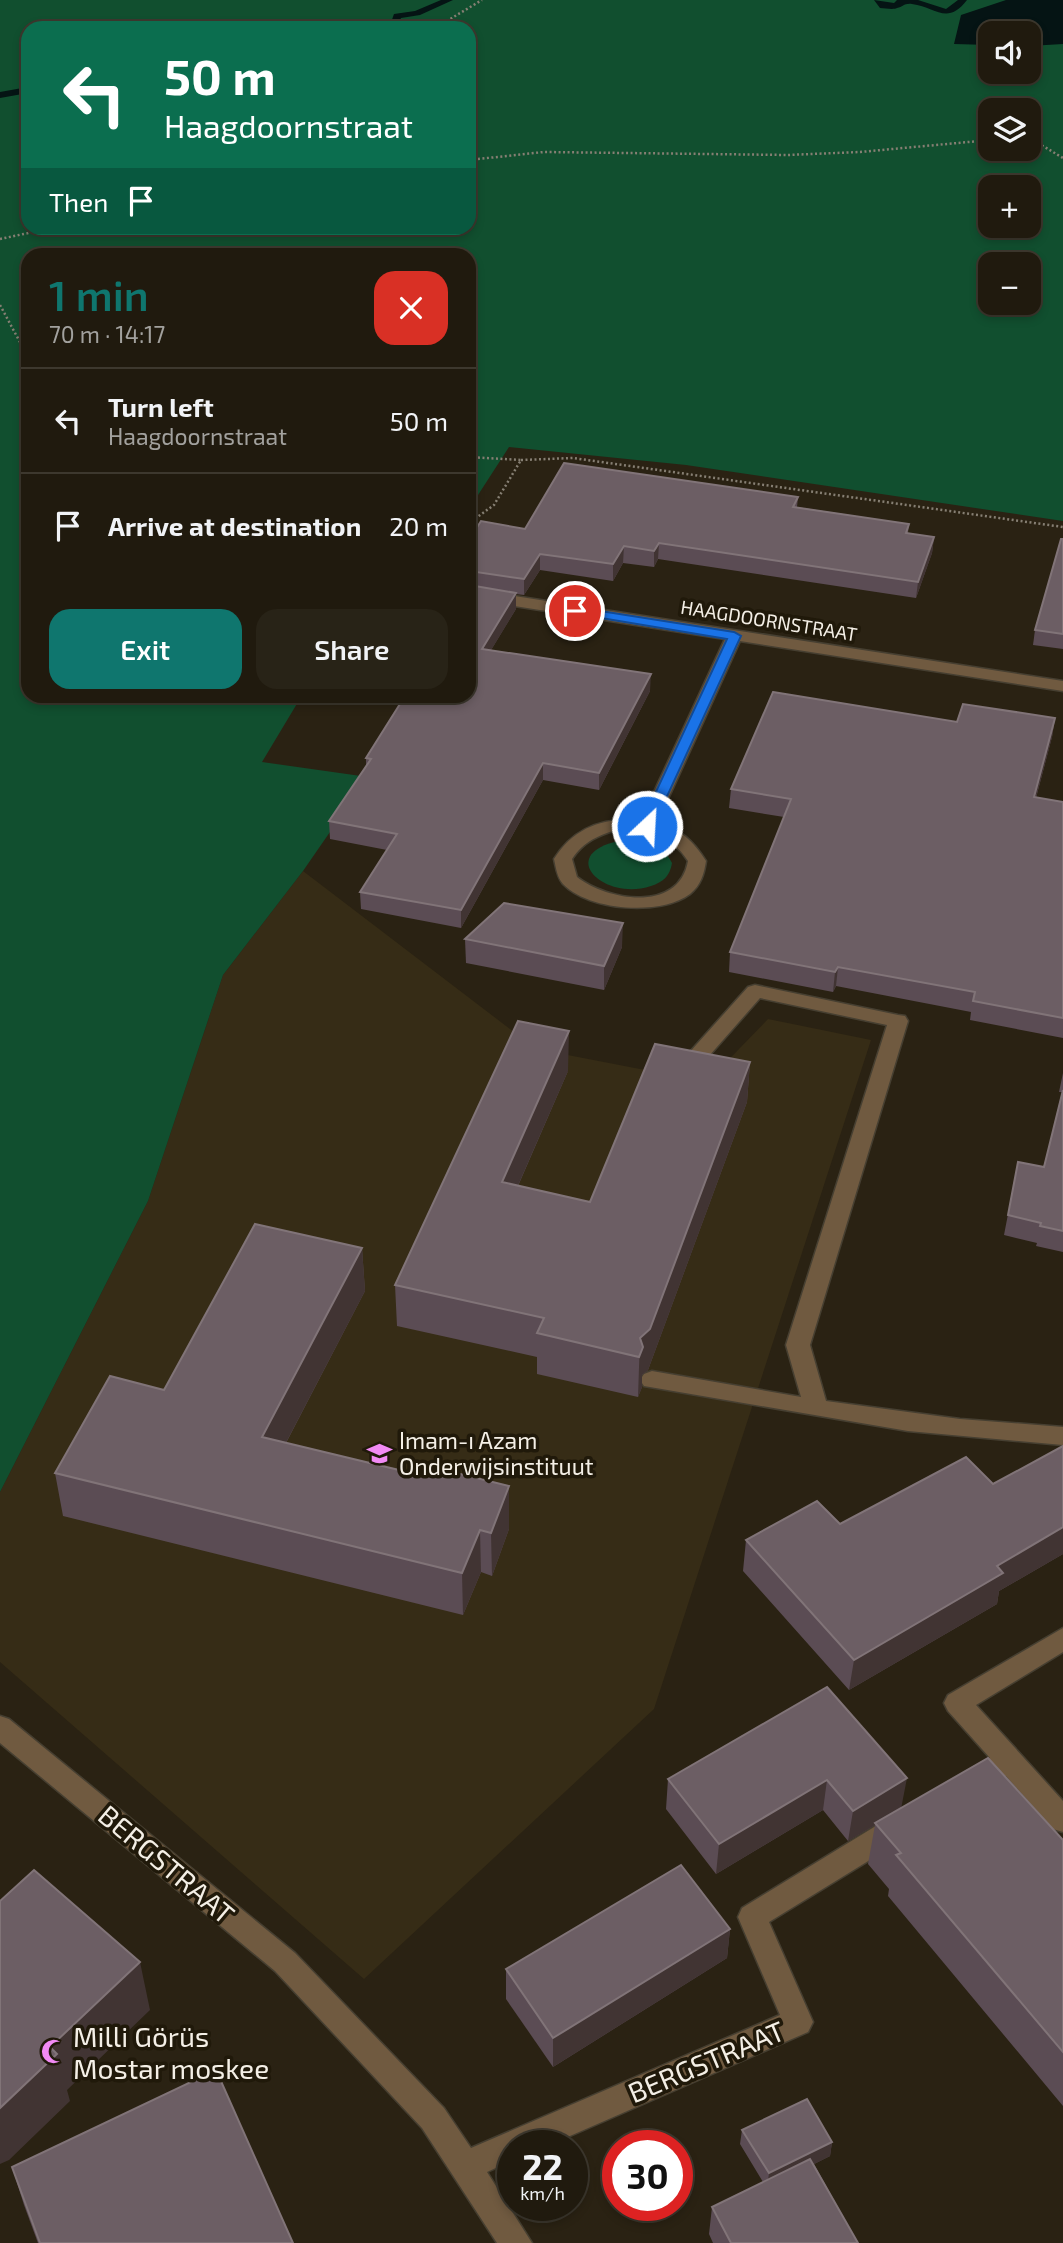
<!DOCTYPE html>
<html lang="en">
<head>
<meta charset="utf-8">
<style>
  body { margin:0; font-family:"Exo 2",sans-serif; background:#282317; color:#f1f3f6; height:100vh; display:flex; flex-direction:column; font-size:26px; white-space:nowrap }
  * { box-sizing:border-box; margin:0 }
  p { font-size:23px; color:#a2a19e }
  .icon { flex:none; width:38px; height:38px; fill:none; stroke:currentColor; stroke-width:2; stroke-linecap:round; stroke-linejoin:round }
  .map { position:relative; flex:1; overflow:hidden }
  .side { position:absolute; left:21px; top:248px; width:455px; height:455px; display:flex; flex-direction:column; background:#201a0e; border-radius:21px; box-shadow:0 4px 10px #0003,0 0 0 2px #3d382e }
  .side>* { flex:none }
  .banner { position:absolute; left:21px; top:21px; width:455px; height:214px; border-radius:21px; box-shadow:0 4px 10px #0003,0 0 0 2px #3d382e; background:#0b6e4f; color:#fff; overflow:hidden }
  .fabs { position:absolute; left:978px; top:21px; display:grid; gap:14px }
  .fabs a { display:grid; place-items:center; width:63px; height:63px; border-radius:14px; background:#201a0e; box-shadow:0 4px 10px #0003,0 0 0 2px #3d382e; font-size:35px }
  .speed { position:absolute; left:497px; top:2130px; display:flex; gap:14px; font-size:35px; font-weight:700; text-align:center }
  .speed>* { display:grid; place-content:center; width:91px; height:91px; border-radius:50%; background:#201a0e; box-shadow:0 4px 10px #0003,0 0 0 2px #3d382e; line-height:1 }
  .speed small { font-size:18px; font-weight:400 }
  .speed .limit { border:10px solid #d22; background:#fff; color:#111 }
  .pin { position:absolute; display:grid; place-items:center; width:60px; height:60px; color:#fff; margin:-30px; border:4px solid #fff; border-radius:50%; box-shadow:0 2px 7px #0007 }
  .me { position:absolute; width:77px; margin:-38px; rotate:25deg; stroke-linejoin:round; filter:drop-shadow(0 0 5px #0008) }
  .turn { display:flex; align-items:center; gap:24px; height:147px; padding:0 28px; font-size:32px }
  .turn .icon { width:91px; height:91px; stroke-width:2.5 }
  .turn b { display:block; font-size:49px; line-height:60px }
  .then { display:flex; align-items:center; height:66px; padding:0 28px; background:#0003; gap:14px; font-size:26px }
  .round { display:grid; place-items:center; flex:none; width:74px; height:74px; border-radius:21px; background:#282317 }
  .summary { display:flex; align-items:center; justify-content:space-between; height:119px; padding:0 28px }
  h1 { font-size:42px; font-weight:600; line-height:52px; color:#0f766e }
  .button { display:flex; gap:14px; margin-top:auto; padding:14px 28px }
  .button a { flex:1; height:80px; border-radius:21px; background:#0f766e; color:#fff; font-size:28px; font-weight:600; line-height:80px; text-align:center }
  .button a+a { background:#282317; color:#f1f3f6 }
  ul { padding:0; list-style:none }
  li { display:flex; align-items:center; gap:21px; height:105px; padding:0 28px; border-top:2px solid #3d382e }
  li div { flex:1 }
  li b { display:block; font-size:26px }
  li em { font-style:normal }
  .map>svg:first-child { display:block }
  .built { fill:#362c16 }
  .green { fill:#114f2f; fill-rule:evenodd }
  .water { fill:#051414 }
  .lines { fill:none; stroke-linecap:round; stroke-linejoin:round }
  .stream { fill:#051414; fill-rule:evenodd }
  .minor-casing { stroke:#463f31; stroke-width:3 }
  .path { stroke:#867f73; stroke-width:2.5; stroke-dasharray:2 2.5; stroke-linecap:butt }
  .minor { fill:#705a40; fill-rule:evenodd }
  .wall { fill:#5b4c54 }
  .shaded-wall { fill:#413433 }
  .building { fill:#6c5e64; stroke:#817478; stroke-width:2 }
  .route { fill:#1a73e8; stroke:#114b97; stroke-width:2 }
  .labels { text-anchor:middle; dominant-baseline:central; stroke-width:7; stroke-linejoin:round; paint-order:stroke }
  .far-street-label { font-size:19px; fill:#f4efe6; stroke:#20190a }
  .poi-label { font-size:23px; fill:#f4efe6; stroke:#20190a; text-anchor:start }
  .near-street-label { font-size:28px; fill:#f4efe6; stroke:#20190a }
  .near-poi-label { font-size:28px; fill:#f4efe6; stroke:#20190a; text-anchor:start }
</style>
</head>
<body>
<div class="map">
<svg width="1063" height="2243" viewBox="0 0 1063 2243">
  <rect width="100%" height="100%" fill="#2a2213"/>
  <!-- built -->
  <path class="built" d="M303,871L527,1042L547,1051L707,1082L768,1019L871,1040L654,1709L364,1979L0,1662V1492L148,1201L223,975Z"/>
  <!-- green -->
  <g class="green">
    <path d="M0,0H1063V521L686,465L509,447L469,509V256H28V696L301,697L262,762L368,777L303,871L223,975L148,1201L0,1492ZM28,28H469V228H28ZM990,33H1029V72H990ZM990,110H1029V149H990ZM990,187H1029V226H990ZM990,264H1029V303H990Z"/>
    <path d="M623,840C643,841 662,843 672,863C670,876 663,882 651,886C603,902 553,853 623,840Z"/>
  </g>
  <!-- water -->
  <path class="water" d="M1006,0H1063V44L1029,46V33H990V45L954,44L961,15Z"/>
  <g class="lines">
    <!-- stream -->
    <g class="stream">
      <path d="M441,0H453L420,15L401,18L397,28H389L394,14L415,11Z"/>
      <path d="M874,0L894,3L897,0H918L946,9L958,0H967C947,26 936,7 912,4C904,3 903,7 897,8C893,10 885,8 880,8Z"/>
      <path d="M28,87V93L0,98V92Z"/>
    </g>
    <defs>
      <g id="minor">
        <path d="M469,589L1063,681V691L740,641L657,823C681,829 693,841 706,861C704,874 701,885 690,894C661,916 589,911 563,884C557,877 556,868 554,859C574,827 604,817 641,820L725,639L469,599ZM619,829C648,831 671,834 688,861C679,913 608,901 577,877L572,859C584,841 599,835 619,829Z"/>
        <path d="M755,985L898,1015L905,1016L908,1021L810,1345L826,1401L960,1419L1063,1427V1445L908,1431L644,1386L640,1380L644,1374L652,1371L801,1397L786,1345L887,1025L760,998L694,1073H680L677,1068L680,1063L748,987Z"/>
        <path d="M1063,1628V1652L976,1705L1063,1801V1832L1053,1829L1006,1776L972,1794L962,1790L958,1782L962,1774L990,1758L948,1711L944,1703L948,1695Z"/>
        <path d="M0,1716L9,1719L295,1953L444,2108L471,2148L780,2015L738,1917L742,1908L884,1821L894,1818L904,1821L908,1830L904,1839L769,1922L813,2022L808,2032L547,2146H513V2160L487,2172L532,2243H497L422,2128L275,1971L0,1743Z"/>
      </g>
    </defs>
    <!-- minor casing -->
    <use href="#minor" class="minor-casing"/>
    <!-- path -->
    <g class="path">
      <path d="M435,28L482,0"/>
      <path d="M1029,142L1038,143L1063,158"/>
      <path d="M469,160L544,152L788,155L860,152L990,140"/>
      <path d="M0,239L52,228"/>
      <path d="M0,305L28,357"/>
      <path d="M469,457L521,460L494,505L469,523"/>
      <path d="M521,460L573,458L1063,527"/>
    </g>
    <!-- minor -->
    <use href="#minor" class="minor"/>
  </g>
  <!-- wall -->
  <g class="wall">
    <path d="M798,497L797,507L909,524L908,533L934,537L932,553L916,598L658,559L654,567L623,563L613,581L540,570L524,595L516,594V609L491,650L650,691L599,790L543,780L461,928L361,909L360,892L387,850L330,839L329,821L366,766V758L469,696V540L525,529Z"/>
    <path d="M1063,539V649L1033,645L1035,630Z"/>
    <path d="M1055,718L1052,737L1036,798L1063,802V1038L970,1020L971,1012L836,986L833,992L729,972L730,952L784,817L729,808L731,789L957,722Z"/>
    <path d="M465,939L622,947L604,990L466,963Z"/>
    <path d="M750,1062L747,1102L648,1370L642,1375V1387L638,1397L537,1374V1357L397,1326L395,1285L568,1071L518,1186L590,1202Z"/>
    <path d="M1063,1073V1252L1036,1246L1037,1243L1004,1235L1018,1162L1044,1167L1062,1092H1059Z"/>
    <path d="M362,1248L365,1291L286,1443L424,1476L509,1486V1529L492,1576L481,1572L463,1615L63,1516L55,1473L164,1390Z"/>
    <path d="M1063,1446V1554L999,1591L997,1604L849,1690L743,1571L746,1540L840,1524L993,1484Z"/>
    <path d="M827,1687L901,1808L1063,1840V2106L888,1896L889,1889L868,1864L875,1825L848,1841L823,1810L716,1874L666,1809L668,1779Z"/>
    <path d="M730,1929L727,1958L553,2067L506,1999V1969Z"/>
    <path d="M742,2130L832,2142L830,2156L814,2164L858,2243H713L709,2234L712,2207L763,2182L740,2144Z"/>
    <path d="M12,2167L293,2243H38L24,2205Z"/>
  </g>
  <!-- shaded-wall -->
  <g class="shaded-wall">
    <path d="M934,537L932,553L916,598L918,582Z"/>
    <path d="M659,543L658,559L654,567V551Z"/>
    <path d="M624,546L623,563L613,581V564Z"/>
    <path d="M540,554V570L524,595V579Z"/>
    <path d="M516,593V609L482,665V649Z"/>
    <path d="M651,674L650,691L599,790V773Z"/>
    <path d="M1055,718L1052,737L1031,816L1034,797Z"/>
    <path d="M543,763V780L461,928V910Z"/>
    <path d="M623,923L622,947L604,990V966Z"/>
    <path d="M838,967L836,986L833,992L835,972Z"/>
    <path d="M569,1031L568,1071L502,1222V1182Z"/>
    <path d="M750,1062L747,1102L648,1370L642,1375V1387L638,1397L640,1338Z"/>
    <path d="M362,1248L365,1291L267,1479L262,1437Z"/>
    <path d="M509,1486V1529L492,1576L491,1533Z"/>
    <path d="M1063,1527V1554L999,1591L997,1604L849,1690L854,1660L997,1566Z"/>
    <path d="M480,1530L481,1572L463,1615L462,1573Z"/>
    <path d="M907,1778L901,1809L875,1823V1825L848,1841L853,1811Z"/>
    <path d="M827,1780L823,1810L716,1874L719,1844Z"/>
    <path d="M730,1929L727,1958L553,2067V2038Z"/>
    <path d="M140,1962L150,2010L67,2090L70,2101L9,2160L0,2164V2108L50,2047Z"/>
    <path d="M832,2142L830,2156L767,2188L769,2173Z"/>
  </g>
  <!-- building -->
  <g class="building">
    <path d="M564,463L798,497L793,507L909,524L906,533L934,537L918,582L659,543L654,551L624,546L613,564L540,554L524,579L469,571V540L481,521L525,529Z"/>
    <path d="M1061,539H1063V634L1035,630Z"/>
    <path d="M469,585L516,593L482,649L651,674L599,773L543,763L461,910L360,892L397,834L329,821L371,759L366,758L405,696H469Z"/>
    <path d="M773,692L957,722L963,704L1055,718L1034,797L1063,802V1018L973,1001L975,992L838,967L835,972L730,952L791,799L731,789Z"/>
    <path d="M504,903L623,923L604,966L465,939Z"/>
    <path d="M518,1021L569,1031L502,1182L590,1202L655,1044L750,1062L650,1329L640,1338L643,1347L639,1357L537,1333L544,1318L395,1285Z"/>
    <path d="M1063,1090V1231L1040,1226L1041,1223L1008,1215L1018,1162L1044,1167Z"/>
    <path d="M255,1224L362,1248L262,1437L424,1476L428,1466L509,1486L491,1533L480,1530L462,1573L55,1473L110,1376L164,1390Z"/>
    <path d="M1063,1446V1527L997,1566L1003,1573L854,1660L746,1540L817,1501L840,1524L966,1457L993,1484Z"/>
    <path d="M827,1687L907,1778L853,1811L827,1780L719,1844L668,1779Z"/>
    <path d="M988,1758L1063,1840V2052L896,1855L901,1853L875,1823Z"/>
    <path d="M681,1865L730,1929L553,2038L506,1969Z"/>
    <path d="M34,1870L140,1962L50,2047L57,2054L0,2108V1901Z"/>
    <path d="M216,2070L293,2243H40L12,2167Z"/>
    <path d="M807,2099L832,2142L769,2173L742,2130Z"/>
    <path d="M810,2159L858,2243H731L712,2207Z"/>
  </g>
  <!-- route -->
  <path class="route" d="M575,607L734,632L741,636L652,829H642L640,826L727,639L571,613L569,611Z"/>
  <!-- icons -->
  <defs>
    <symbol id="university-bare" viewBox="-9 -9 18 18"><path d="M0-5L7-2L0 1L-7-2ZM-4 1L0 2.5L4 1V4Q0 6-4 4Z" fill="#f18af4" stroke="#20190a" stroke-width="2.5" paint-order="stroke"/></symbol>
    <symbol id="mosque-bare" viewBox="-9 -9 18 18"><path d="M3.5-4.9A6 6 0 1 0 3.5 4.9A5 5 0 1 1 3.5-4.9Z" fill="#f18af4" stroke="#20190a" stroke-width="2.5" paint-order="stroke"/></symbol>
  </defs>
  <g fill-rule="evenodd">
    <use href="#university-bare" x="362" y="1436" width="35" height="35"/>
    <use href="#mosque-bare" x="36" y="2034" width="35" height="35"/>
  </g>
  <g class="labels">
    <!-- far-street labels -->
    <g class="far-street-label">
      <text transform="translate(769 620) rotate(9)">HAAGDOORNSTRAAT</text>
    </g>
    <!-- poi labels -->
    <g class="poi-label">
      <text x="399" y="1440">Imam-ı Azam<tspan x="399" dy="26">Onderwijsinstituut</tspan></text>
    </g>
    <!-- near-street labels -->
    <g class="near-street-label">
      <text transform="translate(167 1864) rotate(40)">BERGSTRAAT</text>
      <text transform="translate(706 2061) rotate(-23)">BERGSTRAAT</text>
    </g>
    <!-- near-poi labels -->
    <g class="near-poi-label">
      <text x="73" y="2036">Milli Görüs<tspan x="73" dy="32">Mostar moskee</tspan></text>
    </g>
  </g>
</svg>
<div class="fabs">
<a><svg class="icon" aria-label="sound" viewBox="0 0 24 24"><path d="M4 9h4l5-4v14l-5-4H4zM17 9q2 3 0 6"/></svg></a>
<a><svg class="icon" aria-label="layers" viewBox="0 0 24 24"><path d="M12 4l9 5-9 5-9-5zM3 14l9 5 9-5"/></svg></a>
<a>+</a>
<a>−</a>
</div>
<div class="speed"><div>22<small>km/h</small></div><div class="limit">30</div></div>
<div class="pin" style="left:575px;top:611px;background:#d93025"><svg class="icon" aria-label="arrive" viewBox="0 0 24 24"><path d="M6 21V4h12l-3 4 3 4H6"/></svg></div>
<svg class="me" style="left:647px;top:826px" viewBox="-20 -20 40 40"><circle r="17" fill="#1a73e8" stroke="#fff" stroke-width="3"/><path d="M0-11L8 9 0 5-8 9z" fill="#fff"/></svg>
<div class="banner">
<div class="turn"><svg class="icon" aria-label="left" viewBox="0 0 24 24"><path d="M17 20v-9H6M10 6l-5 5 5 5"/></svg><div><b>50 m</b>Haagdoornstraat</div></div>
<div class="then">Then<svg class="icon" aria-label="arrive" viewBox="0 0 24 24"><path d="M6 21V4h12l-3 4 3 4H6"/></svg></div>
</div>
<section class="side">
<div class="summary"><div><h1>1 min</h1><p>70 m · 14:17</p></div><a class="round" style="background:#d93025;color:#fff"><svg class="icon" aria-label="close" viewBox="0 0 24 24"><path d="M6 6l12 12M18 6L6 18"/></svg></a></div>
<ul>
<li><svg class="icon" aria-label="left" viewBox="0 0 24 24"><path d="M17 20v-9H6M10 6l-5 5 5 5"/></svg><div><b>Turn left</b><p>Haagdoornstraat</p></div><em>50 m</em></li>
<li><svg class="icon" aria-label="arrive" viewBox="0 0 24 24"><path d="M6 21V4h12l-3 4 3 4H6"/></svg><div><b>Arrive at destination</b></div><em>20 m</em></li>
</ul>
<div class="button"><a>Exit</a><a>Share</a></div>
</section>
</div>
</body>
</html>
